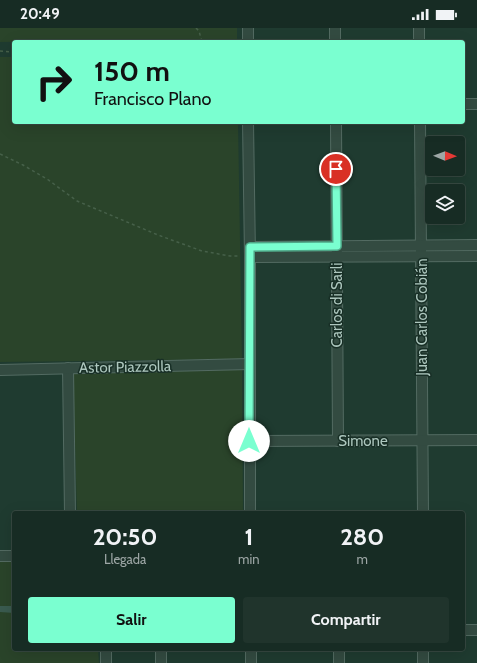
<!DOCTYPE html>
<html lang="es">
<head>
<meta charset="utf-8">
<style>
  body { margin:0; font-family:Cabin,sans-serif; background:#20342c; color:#f1f3f6; height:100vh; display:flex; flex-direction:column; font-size:15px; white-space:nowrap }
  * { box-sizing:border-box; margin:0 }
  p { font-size:13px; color:#9ea7a6 }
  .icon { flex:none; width:22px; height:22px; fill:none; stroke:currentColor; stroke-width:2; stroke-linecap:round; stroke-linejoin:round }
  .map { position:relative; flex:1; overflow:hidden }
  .panel { position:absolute; left:12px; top:483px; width:453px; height:140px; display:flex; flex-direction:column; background:#172c24; border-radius:4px; box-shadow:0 4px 16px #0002,0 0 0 1px #364841 }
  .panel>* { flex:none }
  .guide { position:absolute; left:12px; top:12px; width:453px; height:84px; border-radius:4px; box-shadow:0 4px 16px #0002,0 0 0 1px #364841; background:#7affd0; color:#111; overflow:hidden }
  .needle { width:26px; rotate:91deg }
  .buttons { position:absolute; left:425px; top:108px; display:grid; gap:8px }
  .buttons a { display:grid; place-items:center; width:40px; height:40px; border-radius:4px; background:#172c24; box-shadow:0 4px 16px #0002,0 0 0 1px #364841; font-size:20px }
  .pin { position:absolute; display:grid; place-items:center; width:34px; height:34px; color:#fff; margin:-17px; border:2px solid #fff; border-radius:50%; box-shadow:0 1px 4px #0007 }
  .me { position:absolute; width:44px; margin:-22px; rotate:0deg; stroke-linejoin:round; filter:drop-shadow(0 0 3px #0008) }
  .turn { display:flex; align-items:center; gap:14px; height:84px; padding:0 16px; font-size:18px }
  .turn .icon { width:52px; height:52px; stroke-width:2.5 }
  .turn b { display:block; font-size:28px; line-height:34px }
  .eta { display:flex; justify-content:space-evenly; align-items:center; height:68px; text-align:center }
  .eta b { font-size:24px; font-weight:700; line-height:28px }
  .button { display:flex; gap:8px; margin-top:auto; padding:8px 16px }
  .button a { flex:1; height:46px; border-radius:4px; background:#7affd0; color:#111; font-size:16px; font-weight:700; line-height:46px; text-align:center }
  .button a+a { background:#20342c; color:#f1f3f6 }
  .status { display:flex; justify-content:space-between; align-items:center; height:28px; padding:0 20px; background:#172c24; direction:ltr }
  .status svg { height:11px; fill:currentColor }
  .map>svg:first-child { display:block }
  .green { fill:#2a442a }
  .building { fill:#3a5b4f }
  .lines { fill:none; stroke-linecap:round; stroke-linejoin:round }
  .street-casing { stroke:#536b62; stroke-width:12 }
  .path { stroke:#466049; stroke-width:1.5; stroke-dasharray:3 3; stroke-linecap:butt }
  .street { stroke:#334b41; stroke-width:10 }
  .route-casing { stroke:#4fa687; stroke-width:10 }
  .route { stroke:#7affd0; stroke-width:7 }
  .labels { text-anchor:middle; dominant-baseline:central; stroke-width:3; stroke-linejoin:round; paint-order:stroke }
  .street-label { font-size:15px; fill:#adc7be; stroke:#182f26 }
</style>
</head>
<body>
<div class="status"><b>20:49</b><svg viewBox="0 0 49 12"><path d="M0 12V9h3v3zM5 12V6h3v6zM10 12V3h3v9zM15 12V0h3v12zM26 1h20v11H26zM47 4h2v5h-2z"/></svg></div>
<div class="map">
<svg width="477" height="635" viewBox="0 0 477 635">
  <rect width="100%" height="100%" fill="#1f3b30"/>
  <!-- green -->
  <g class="green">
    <path d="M0,0H237V11L0,14Z"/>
    <path d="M0,29H14V94H238L242,331L0,334Z"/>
    <path d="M242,341L243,485H77L73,345L79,343Z"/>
    <path d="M0,533H14V621H98L99,635H0Z"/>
  </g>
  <!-- building -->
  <path class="building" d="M0,578H14V585L0,584Z"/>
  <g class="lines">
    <defs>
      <g id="street">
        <path d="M248,0V14"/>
        <path d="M335,0V14"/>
        <path d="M419,0V14"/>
        <path d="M463,76H477"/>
        <path d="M248,94L250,229V485"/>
        <path d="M336,94L338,413"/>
        <path d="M420,94L423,485"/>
        <path d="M250,219L477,217"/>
        <path d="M250,229L477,228"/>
        <path d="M68,340L70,485"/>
        <path d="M0,342L250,336"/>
        <path d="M249,413L477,412"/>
        <path d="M0,528H14"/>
        <path d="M463,602H477"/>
        <path d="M106,621V635"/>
        <path d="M161,621V635"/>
        <path d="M251,621V635"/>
        <path d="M339,621V635"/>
        <path d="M423,621V635"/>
      </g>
    </defs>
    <!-- street casing -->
    <use href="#street" class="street-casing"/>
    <!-- path -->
    <g class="path">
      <path d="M196,0L199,3L202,14"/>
      <path d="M0,23L14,24"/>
      <path d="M0,126L23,137L47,151L77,173L158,207L202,223L230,228H240"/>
    </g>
    <!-- street -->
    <use href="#street" class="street"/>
  </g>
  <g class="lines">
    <defs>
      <path id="route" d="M249,413L250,219L337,218L336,141"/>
    </defs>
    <!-- route casing -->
    <use href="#route" class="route-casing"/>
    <!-- route -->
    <use href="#route" class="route"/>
  </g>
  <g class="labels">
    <!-- street labels -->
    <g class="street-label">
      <text transform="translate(337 277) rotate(-90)">Carlos di Sarli</text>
      <text transform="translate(422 289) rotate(-90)">Juan Carlos Cobián</text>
      <text transform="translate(125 339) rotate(-1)">Astor Piazzolla</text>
      <text x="363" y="413">Simone</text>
    </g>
  </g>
</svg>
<div class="buttons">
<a><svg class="needle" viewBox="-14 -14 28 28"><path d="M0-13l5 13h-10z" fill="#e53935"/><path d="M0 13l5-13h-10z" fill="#9ea7a6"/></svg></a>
<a><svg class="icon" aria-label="layers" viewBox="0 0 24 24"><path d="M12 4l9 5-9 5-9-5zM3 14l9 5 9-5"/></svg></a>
</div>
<div class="pin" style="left:336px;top:141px;background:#d93025"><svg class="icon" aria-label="arrive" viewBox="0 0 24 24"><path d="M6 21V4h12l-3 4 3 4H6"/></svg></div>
<svg class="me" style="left:249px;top:413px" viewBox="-20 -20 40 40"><circle r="19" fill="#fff"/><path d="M0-13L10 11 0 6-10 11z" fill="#7affd0"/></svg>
<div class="guide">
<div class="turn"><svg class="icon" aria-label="right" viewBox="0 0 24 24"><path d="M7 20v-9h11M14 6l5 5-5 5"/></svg><div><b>150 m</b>Francisco Plano</div></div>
</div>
<section class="panel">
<div class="eta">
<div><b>20:50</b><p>Llegada</p></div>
<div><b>1</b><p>min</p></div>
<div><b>280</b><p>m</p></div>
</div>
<div class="button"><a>Salir</a><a>Compartir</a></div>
</section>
</div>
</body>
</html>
